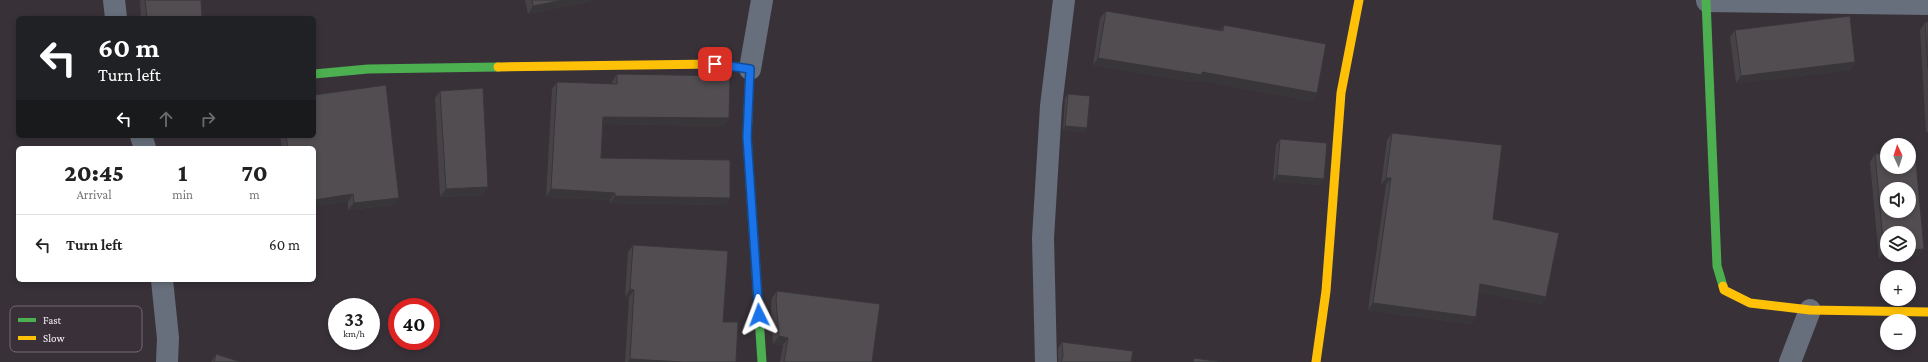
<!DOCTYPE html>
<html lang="en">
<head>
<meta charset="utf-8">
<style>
  body { margin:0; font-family:"Crimson Pro",serif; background:#f6f6f6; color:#222; height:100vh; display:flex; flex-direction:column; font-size:15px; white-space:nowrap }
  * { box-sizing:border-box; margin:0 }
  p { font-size:13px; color:#767676 }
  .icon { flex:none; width:22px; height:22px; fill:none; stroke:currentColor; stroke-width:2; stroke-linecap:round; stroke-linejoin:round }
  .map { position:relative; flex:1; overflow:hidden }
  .side { position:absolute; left:16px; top:146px; width:300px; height:136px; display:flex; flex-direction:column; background:#fff; border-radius:6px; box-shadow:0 2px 6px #0003 }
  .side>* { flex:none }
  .banner { position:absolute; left:16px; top:16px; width:300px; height:122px; border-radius:6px; box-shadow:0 2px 6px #0003; background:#202124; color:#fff; overflow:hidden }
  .needle { width:26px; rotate:356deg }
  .controls { position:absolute; left:1880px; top:138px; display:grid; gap:8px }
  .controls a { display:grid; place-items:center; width:36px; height:36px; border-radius:50%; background:#fff; box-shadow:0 2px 6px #0003; font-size:20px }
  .speed { position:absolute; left:328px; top:298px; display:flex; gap:8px; font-size:20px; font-weight:700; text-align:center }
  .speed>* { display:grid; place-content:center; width:52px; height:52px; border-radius:50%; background:#fff; box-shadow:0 2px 6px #0003; line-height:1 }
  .speed small { font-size:10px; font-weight:400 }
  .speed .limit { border:6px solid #d22; background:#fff; color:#111 }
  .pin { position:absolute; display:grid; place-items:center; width:34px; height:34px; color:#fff; margin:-17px; border-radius:8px; box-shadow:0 2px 6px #0006 }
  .me { position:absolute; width:44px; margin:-22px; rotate:357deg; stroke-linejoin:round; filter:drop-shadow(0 0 3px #0008) }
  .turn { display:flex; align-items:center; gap:14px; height:84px; padding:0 16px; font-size:18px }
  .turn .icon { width:52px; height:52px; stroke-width:2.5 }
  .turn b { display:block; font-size:28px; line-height:34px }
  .lanes { display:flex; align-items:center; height:38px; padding:0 16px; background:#0003; justify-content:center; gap:20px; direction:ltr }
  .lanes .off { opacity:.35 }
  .eta { display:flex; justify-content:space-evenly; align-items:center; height:68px; text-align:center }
  .eta b { font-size:24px; font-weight:800; line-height:28px }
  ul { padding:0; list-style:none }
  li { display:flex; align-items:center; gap:12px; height:60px; padding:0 16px; border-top:1px solid #e0e0e0 }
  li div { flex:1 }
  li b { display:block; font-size:15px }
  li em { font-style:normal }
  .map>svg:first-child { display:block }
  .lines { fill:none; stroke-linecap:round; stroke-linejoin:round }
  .street { stroke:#666f7b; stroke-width:22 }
  .fast { stroke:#4caf50; stroke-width:9 }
  .slow { stroke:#ffc107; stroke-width:9 }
  .wall { fill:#464246 }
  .shaded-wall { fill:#393639 }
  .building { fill:#514d51; stroke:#393639; fill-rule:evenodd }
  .route-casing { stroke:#114b97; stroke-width:10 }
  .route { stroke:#1a73e8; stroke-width:7 }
  .key { fill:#3a303a; stroke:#736a73; stroke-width:1 }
  .key-label { font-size:11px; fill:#f9f2f8 }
</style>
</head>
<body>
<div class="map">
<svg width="1928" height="362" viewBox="0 0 1928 362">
  <rect width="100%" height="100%" fill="#383238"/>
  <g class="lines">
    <!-- street -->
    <g class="street">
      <path d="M114,0L116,18"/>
      <path d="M1707,1L1928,4"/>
      <path d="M750,69L762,0"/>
      <path d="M141,136L145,148"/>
      <path d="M162,280L168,338L167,362"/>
      <path d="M1046,362L1043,238L1051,106L1064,0"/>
      <path d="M1790,362L1810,310"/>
    </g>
    <!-- fast -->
    <g class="fast">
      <path d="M1706,0L1717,266L1723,286"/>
      <path d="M730,66L750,69L747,137L762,362"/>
      <path d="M314,74L368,69L498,67"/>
    </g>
    <!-- slow -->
    <g class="slow">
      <path d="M498,67L715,64L730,66"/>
      <path d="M1723,286L1724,290L1750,303L1810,310L1928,312"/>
      <path d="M1316,362L1326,291L1341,93L1359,0"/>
    </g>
  </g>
  <!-- wall -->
  <g class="wall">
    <path d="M140,0H201L202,18H141Z"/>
    <path d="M525,0H591V1L528,14Z"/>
    <path d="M1106,11L1221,30L1224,25L1317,93L1312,101L1198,80L1196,82L1093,65L1100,18Z"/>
    <path d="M1925,22H1928V132H1926L1920,30Z"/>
    <path d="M1735,30L1855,62L1850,70L1736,83L1730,37Z"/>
    <path d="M617,74L729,118L724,126L603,124L601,158L730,198L725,205L609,203L610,200L546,197L552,89L557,82L612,84V82Z"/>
    <path d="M440,91L483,195L440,197L435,98Z"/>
    <path d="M1068,94L1087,128L1084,132L1063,130L1065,98Z"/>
    <path d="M1392,133L1493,219L1546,297L1541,304L1479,292L1476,317L1471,324L1368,310L1386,185H1381L1387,140Z"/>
    <path d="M280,136H314L394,205L348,210V202L314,148H282Z"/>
    <path d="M1280,139L1320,185L1273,181L1276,145Z"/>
    <path d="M1875,154L1919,256L1879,259L1870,162Z"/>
    <path d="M633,245L723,322L736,362H625L629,297H625L628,252Z"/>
    <path d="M777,291L872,362H780L783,345L773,344L771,308L772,298Z"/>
    <path d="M1062,342L1131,362H1058V348Z"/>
    <path d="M216,354L241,362H211Z"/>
  </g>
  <!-- shaded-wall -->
  <g class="shaded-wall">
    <path d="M564,0H591V1L528,14L533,6Z"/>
    <path d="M1098,58L1202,72L1317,93L1312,101L1198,80L1196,82L1093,65Z"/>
    <path d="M1855,62L1850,70L1736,83L1741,76Z"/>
    <path d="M603,117L729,118L724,126L598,124Z"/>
    <path d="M1065,126L1087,128L1084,132L1063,130Z"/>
    <path d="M1277,175L1324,179L1320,185L1273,181Z"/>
    <path d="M1386,178H1391L1386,185H1381Z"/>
    <path d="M488,187L483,195L440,197L446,189Z"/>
    <path d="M551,189L615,193L610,200L546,197Z"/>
    <path d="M353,194L348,202L314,207V200Z"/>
    <path d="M615,196L730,198L725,205L609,203Z"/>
    <path d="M399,198L394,205L348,210L354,203Z"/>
    <path d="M1924,249L1919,256L1879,259L1884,252H1887V255H1909V250Z"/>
    <path d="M1480,284L1546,297L1541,304L1475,291Z"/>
    <path d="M630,289L634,290L629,297H625Z"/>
    <path d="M1373,303L1476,317L1471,324L1368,310Z"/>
    <path d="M779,336L788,338L783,345L773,344Z"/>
    <path d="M630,359L682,362H628Z"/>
  </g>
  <!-- building -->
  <g class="building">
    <path d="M145,0H201L202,18H147Z"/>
    <path d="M532,0H564L533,6Z"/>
    <path d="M1106,11L1223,31L1224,25L1326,44L1317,93L1202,72V75L1098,58Z"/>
    <path d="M1850,16L1855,62L1741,76L1735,30Z"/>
    <path d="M1925,22H1928V69Z"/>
    <path d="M617,74L730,76L729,118L603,117L601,158L730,160V198L615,196V193L551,189L557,82L617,84Z"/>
    <path d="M386,85L399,198L354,203L353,194L314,200V148H288L286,136H314V95Z"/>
    <path d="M483,88L488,187L446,189L440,91Z"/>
    <path d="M1068,94L1090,96L1087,128L1065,126Z"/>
    <path d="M1392,133L1502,145L1493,219L1559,233L1546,297L1480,284L1476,317L1373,303L1391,178H1386Z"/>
    <path d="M1280,139L1327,143L1324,179L1277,175Z"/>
    <path d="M1909,151H1915L1924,249L1909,250V233H1887V252H1884L1875,154L1887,153V167H1909ZM1887,189H1909V211H1887Z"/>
    <path d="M633,245L728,251L723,322H738L736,362H682L630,359L634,290L630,289Z"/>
    <path d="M777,291L880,304L872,362H784L788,338L779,336L776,300Z"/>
    <path d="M1062,342L1133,351L1131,362H1061L1063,356Z"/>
    <path d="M216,354L241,362H214Z"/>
    <path d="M1194,358L1223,362H1193Z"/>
  </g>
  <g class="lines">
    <defs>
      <path id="route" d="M715,64L750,69L747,137L759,315"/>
    </defs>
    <!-- route casing -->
    <use href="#route" class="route-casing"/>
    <!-- route -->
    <use href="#route" class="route"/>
  </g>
  <!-- legend -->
  <rect x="10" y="306" width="132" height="46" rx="6" class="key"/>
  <rect x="18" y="318" width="18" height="4" fill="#4caf50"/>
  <rect x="18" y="336" width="18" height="4" fill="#ffc107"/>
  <g class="key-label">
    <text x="43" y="324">Fast</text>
    <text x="43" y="342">Slow</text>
  </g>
</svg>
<div class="controls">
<a><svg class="needle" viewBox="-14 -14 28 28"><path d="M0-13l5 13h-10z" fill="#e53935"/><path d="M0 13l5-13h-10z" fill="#767676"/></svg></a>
<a><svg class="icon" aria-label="sound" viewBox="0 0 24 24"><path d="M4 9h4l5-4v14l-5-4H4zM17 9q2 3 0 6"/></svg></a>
<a><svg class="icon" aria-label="layers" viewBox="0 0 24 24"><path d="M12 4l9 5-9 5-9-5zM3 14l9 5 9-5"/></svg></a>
<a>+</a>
<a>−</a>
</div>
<div class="speed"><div>33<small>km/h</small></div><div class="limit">40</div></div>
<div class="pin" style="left:715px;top:64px;background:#d93025"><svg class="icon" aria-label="arrive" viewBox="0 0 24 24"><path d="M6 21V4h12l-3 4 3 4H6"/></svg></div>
<svg class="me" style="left:759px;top:315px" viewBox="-20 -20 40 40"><path d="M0-17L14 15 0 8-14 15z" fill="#1a73e8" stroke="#fff" stroke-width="4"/></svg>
<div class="banner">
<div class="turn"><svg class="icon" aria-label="left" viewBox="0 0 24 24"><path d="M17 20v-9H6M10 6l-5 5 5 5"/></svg><div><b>60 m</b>Turn left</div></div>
<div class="lanes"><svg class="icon" aria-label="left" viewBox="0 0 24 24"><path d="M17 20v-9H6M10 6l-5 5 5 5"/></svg><svg class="icon off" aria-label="ahead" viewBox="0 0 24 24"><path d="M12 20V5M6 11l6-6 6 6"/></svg><svg class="icon off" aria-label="right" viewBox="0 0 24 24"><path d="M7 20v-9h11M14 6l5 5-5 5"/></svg></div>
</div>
<section class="side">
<div class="eta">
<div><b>20:45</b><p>Arrival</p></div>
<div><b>1</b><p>min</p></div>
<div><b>70</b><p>m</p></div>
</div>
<ul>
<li><svg class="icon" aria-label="left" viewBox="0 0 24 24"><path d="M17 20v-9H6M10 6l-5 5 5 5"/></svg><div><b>Turn left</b></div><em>60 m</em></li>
</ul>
</section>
</div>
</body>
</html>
